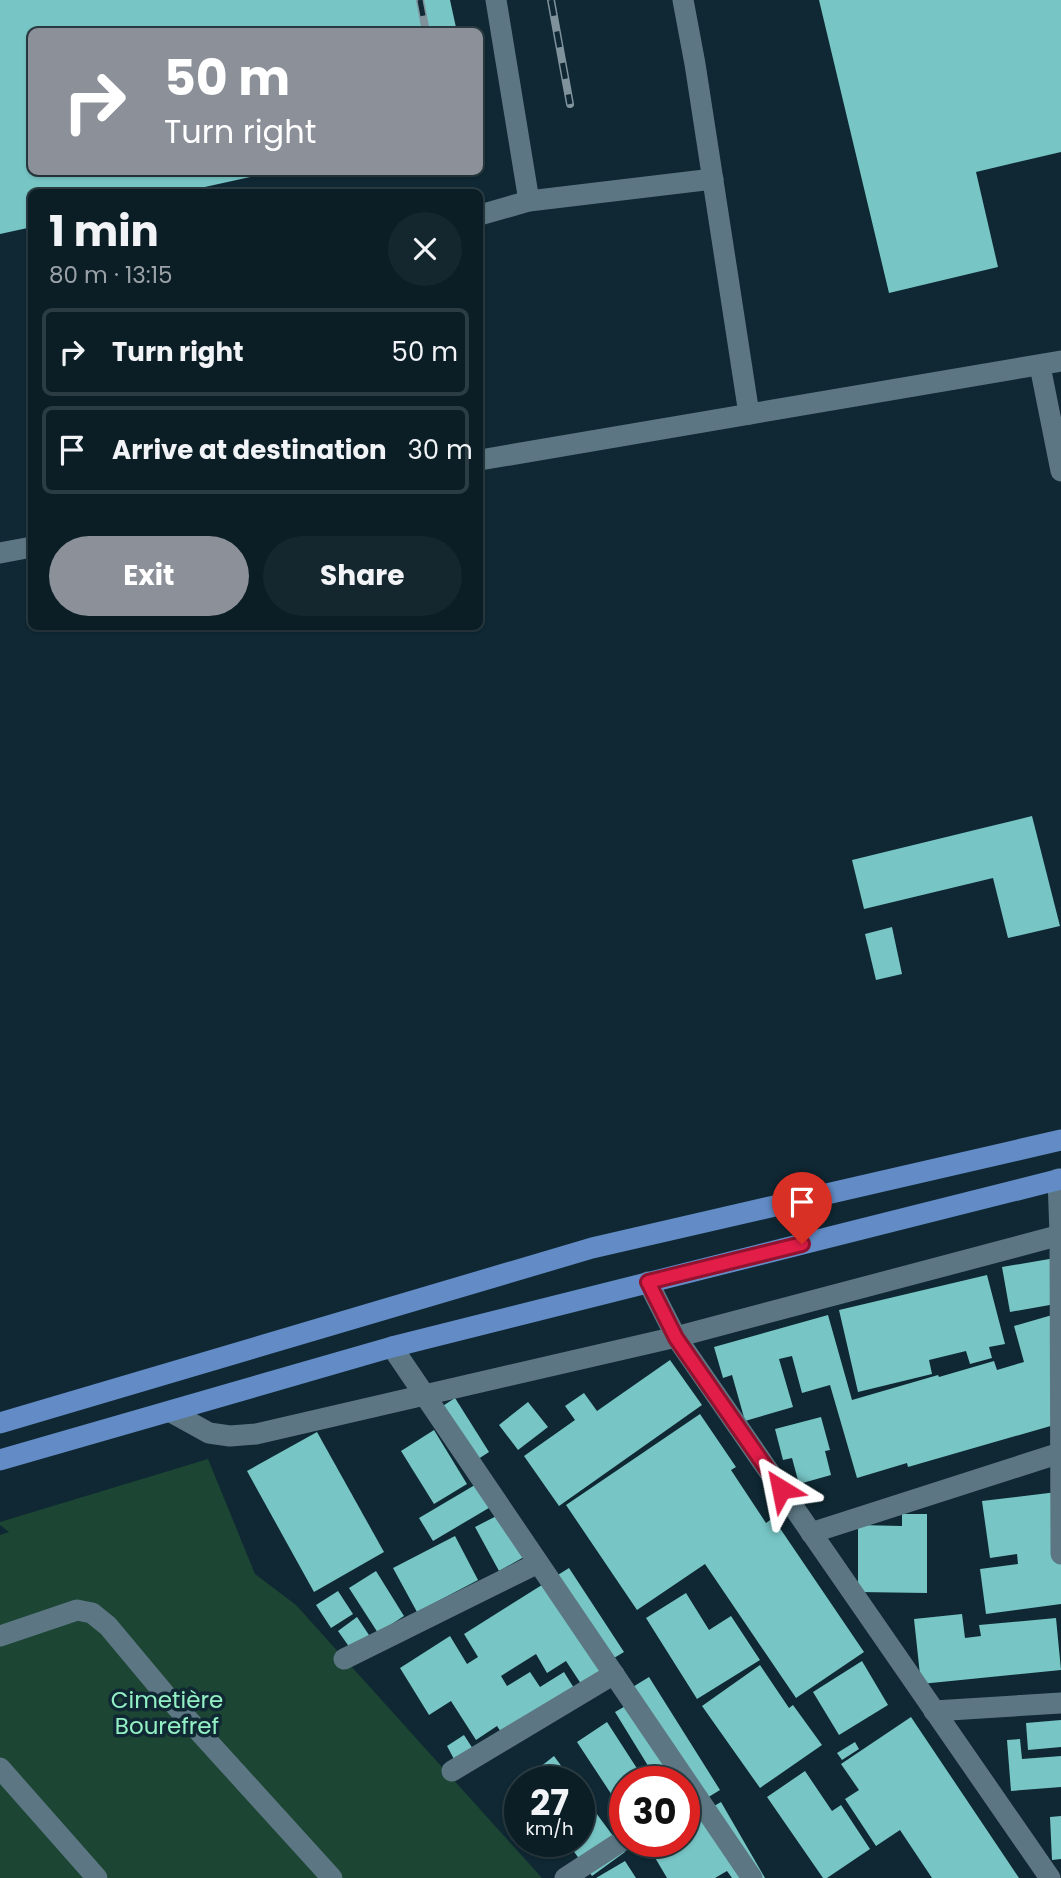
<!DOCTYPE html>
<html lang="en">
<head>
<meta charset="utf-8">
<style>
  body { margin:0; font-family:Poppins,sans-serif; background:#14272e; color:#f1f3f6; height:100vh; display:flex; flex-direction:column; font-size:26px; white-space:nowrap }
  * { box-sizing:border-box; margin:0 }
  p { font-size:23px; color:#9aa2a7 }
  .icon { flex:none; width:38px; height:38px; fill:none; stroke:currentColor; stroke-width:2; stroke-linecap:round; stroke-linejoin:round }
  .map { position:relative; flex:1; overflow:hidden }
  .panel { position:absolute; left:28px; top:189px; width:455px; height:441px; display:flex; flex-direction:column; background:#0b1e26; border-radius:10px; box-shadow:0 2px 5px #0004,0 0 0 2px #2b3c43 }
  .panel>* { flex:none }
  .guide { position:absolute; left:28px; top:28px; width:455px; height:147px; border-radius:10px; box-shadow:0 2px 5px #0004,0 0 0 2px #2b3c43; background:#8c9099; color:#fff; overflow:hidden }
  .speed { position:absolute; left:504px; top:1766px; display:flex; gap:14px; font-size:35px; font-weight:700; text-align:center }
  .speed>* { display:grid; place-content:center; width:91px; height:91px; border-radius:50%; background:#0b1e26; box-shadow:0 2px 5px #0004,0 0 0 2px #2b3c43; line-height:1 }
  .speed small { font-size:18px; font-weight:400 }
  .speed .limit { border:10px solid #d22; background:#fff; color:#111 }
  .pin { position:absolute; display:grid; place-items:center; width:60px; height:60px; color:#fff; margin:-72px -30px; border-radius:50% 50% 50% 0; rotate:-45deg; box-shadow:0 0 7px #0007 }
  .pin .icon { rotate:45deg }
  .me { position:absolute; width:77px; margin:-38px; rotate:325deg; stroke-linejoin:round; filter:drop-shadow(0 0 5px #0008) }
  .turn { display:flex; align-items:center; gap:24px; height:147px; padding:0 21px; font-size:32px }
  .turn .icon { width:91px; height:91px; stroke-width:2.5 }
  .turn b { display:block; font-size:49px; line-height:60px }
  .round { display:grid; place-items:center; flex:none; width:74px; height:74px; border-radius:37px; background:#14272e }
  .overview { display:flex; align-items:center; justify-content:space-between; height:119px; padding:0 21px }
  h1 { font-size:42px; font-weight:700; line-height:52px }
  .cta { display:flex; gap:14px; margin-top:auto; padding:14px 21px }
  .cta a { flex:1; height:80px; border-radius:42px; background:#8c9099; color:#fff; font-size:28px; font-weight:700; line-height:80px; text-align:center }
  .cta a+a { background:#14272e; color:#f1f3f6 }
  ul { padding:0; list-style:none }
  li { display:flex; align-items:center; gap:21px; height:88px; margin:0 14px 10px; padding:0 7px; border:4px solid #2b3c43; border-radius:10px }
  li div { flex:1 }
  li b { display:block; font-size:26px }
  li em { font-style:normal }
  .map>svg:first-child { display:block }
  .green { fill:#1c4534 }
  .building { fill:#77c5c5 }
  .lines { fill:none; stroke-linecap:round; stroke-linejoin:round }
  .minor { stroke:#5c7783; stroke-width:21 }
  .major { stroke:#638cc7; stroke-width:21 }
  .rail-casing { stroke:#80939c; stroke-width:8 }
  .rail { stroke:#0f2833; stroke-width:5; stroke-dasharray:16; stroke-linecap:butt }
  .route-casing { stroke:#92132f; stroke-width:18 }
  .route { stroke:#e11d48; stroke-width:12 }
  .labels { text-anchor:middle; dominant-baseline:central; stroke-width:7; stroke-linejoin:round; paint-order:stroke }
  .park-label { font-size:23px; fill:#93f0c5; stroke:#0f2833 }
</style>
</head>
<body>
<div class="map">
<svg width="1061" height="1878" viewBox="0 0 1061 1878">
  <rect width="100%" height="100%" fill="#0f2833"/>
  <!-- green -->
  <path class="green" d="M208,1459L255,1574L296,1605L542,1878H0V1535L9,1532L0,1525V1522Z"/>
  <!-- building -->
  <g class="building">
    <path d="M0,0H450L457,32H32V172L268,173L182,192H32V227L0,234Z"/>
    <path d="M819,0H1061V152L976,172L998,267L889,293Z"/>
    <path d="M1032,816L1060,926L1008,938L993,878L864,909L852,860Z"/>
    <path d="M892,927L902,974L876,980L865,934Z"/>
    <path d="M1061,1257V1303L1010,1312L1002,1267Z"/>
    <path d="M987,1275L1005,1344L989,1347L992,1358L970,1364L966,1351L929,1360L932,1374L858,1392L839,1310Z"/>
    <path d="M1059,1313L1061,1423L908,1467L907,1463L857,1478L830,1385L802,1393L792,1356L779,1359L793,1407L745,1421L732,1375L723,1378L714,1347L828,1315L852,1400L938,1375L939,1377L994,1361L997,1370L1024,1362L1014,1326Z"/>
    <path d="M670,1360L702,1405L559,1506L524,1456L575,1420L565,1406L584,1393L597,1411Z"/>
    <path d="M455,1398L489,1452L472,1463L438,1409Z"/>
    <path d="M528,1402L548,1427L518,1450L499,1425Z"/>
    <path d="M700,1414L736,1467L731,1470L766,1523L773,1518L864,1652L796,1698L705,1564L637,1610L566,1505Z"/>
    <path d="M821,1417L830,1450L825,1451L831,1475L799,1484L792,1458L783,1460L775,1429Z"/>
    <path d="M434,1430L467,1484L434,1504L401,1451Z"/>
    <path d="M317,1432L384,1552L314,1592L247,1471Z"/>
    <path d="M485,1479L499,1502L433,1541L419,1518Z"/>
    <path d="M1057,1492L1061,1519V1604L986,1614L980,1569L1018,1564L1017,1554L990,1558L982,1501Z"/>
    <path d="M508,1510L531,1553L499,1571L475,1527Z"/>
    <path d="M902,1514H927V1593L858,1592V1525L902,1526Z"/>
    <path d="M455,1536L478,1580L417,1612L393,1568Z"/>
    <path d="M569,1568L624,1652L609,1661L589,1696L566,1661L547,1673L536,1654L501,1676L507,1686L530,1672L540,1687L564,1672L582,1701L510,1746L497,1726L476,1740L451,1701L429,1715L400,1668L450,1636L467,1664L478,1657L464,1634Z"/>
    <path d="M376,1571L404,1616L378,1633L349,1588Z"/>
    <path d="M338,1591L353,1614L331,1628L316,1605Z"/>
    <path d="M686,1593L709,1630L731,1616L760,1660L697,1699L646,1618Z"/>
    <path d="M962,1614L965,1638L981,1636L979,1625L1056,1618L1061,1670L921,1684L914,1619Z"/>
    <path d="M357,1617L369,1635L350,1648L338,1631Z"/>
    <path d="M862,1661L888,1705L839,1735L813,1692Z"/>
    <path d="M760,1665L789,1708L793,1705L822,1745L760,1788L702,1706Z"/>
    <path d="M649,1677L720,1790L684,1812V1782H658L615,1712L629,1704L623,1693Z"/>
    <path d="M911,1717L1019,1878H932L900,1830L876,1846L845,1799L859,1790L841,1764Z"/>
    <path d="M1061,1720V1747L1028,1750L1026,1723Z"/>
    <path d="M607,1722L638,1770L639,1769L647,1782H625V1815L577,1742Z"/>
    <path d="M464,1735L473,1749L455,1761L447,1746Z"/>
    <path d="M1020,1739L1022,1759L1061,1756V1787L1011,1791L1007,1740Z"/>
    <path d="M855,1742L859,1749L842,1760L837,1753Z"/>
    <path d="M554,1756L573,1782H522L520,1778L533,1769L535,1771Z"/>
    <path d="M805,1771L832,1811L841,1805L870,1849L827,1878H823L767,1797Z"/>
    <path d="M579,1790L625,1852L592,1876L566,1841H579Z"/>
    <path d="M721,1802L765,1878H732L727,1871L715,1878H667L647,1844L653,1841H684V1823Z"/>
    <path d="M1061,1816V1859L1052,1860L1050,1817Z"/>
    <path d="M625,1861L636,1878H596Z"/>
  </g>
  <g class="lines">
    <!-- minor -->
    <g class="minor">
      <path d="M496,0L529,201"/>
      <path d="M683,0L695,64L749,414"/>
      <path d="M480,215L529,201L713,179"/>
      <path d="M1040,366L1061,471"/>
      <path d="M480,460L1061,361"/>
      <path d="M0,553L32,547"/>
      <path d="M1058,1179L1060,1235L1061,1554"/>
      <path d="M648,1282L676,1337L1050,1878"/>
      <path d="M392,1347L752,1878"/>
      <path d="M171,1412L209,1433L230,1436L256,1434L676,1337L1061,1235"/>
      <path d="M811,1533L1060,1453"/>
      <path d="M0,1636L77,1610L92,1613L108,1626L164,1693L332,1878"/>
      <path d="M344,1659L538,1563"/>
      <path d="M934,1711L1061,1703"/>
      <path d="M0,1768L97,1878"/>
      <path d="M452,1771L614,1674"/>
      <path d="M565,1878L625,1839"/>
    </g>
    <!-- major -->
    <g class="major">
      <path d="M0,1423L592,1248L1061,1140"/>
      <path d="M0,1460L392,1347L1061,1179"/>
    </g>
    <defs>
      <g id="rail">
        <path d="M420,0L426,32"/>
        <path d="M551,0L570,104"/>
      </g>
    </defs>
    <!-- rail casing -->
    <use href="#rail" class="rail-casing"/>
    <!-- rail -->
    <use href="#rail" class="rail"/>
  </g>
  <g class="lines">
    <defs>
      <path id="route" d="M781,1489L676,1338L648,1282L802,1244"/>
    </defs>
    <!-- route casing -->
    <use href="#route" class="route-casing"/>
    <!-- route -->
    <use href="#route" class="route"/>
  </g>
  <g class="labels">
    <!-- park labels -->
    <g class="park-label">
      <text x="167" y="1700">Cimetière<tspan x="167" dy="26">Bourefref</tspan></text>
    </g>
  </g>
</svg>
<div class="speed"><div>27<small>km/h</small></div><div class="limit">30</div></div>
<div class="pin" style="left:802px;top:1244px;background:#d93025"><svg class="icon" aria-label="arrive" viewBox="0 0 24 24"><path d="M6 21V4h12l-3 4 3 4H6"/></svg></div>
<svg class="me" style="left:781px;top:1489px" viewBox="-20 -20 40 40"><path d="M0-17L14 15 0 8-14 15z" fill="#e11d48" stroke="#fff" stroke-width="4"/></svg>
<div class="guide">
<div class="turn"><svg class="icon" aria-label="right" viewBox="0 0 24 24"><path d="M7 20v-9h11M14 6l5 5-5 5"/></svg><div><b>50 m</b>Turn right</div></div>
</div>
<section class="panel">
<div class="overview"><div><h1>1 min</h1><p>80 m · 13:15</p></div><a class="round"><svg class="icon" aria-label="close" viewBox="0 0 24 24"><path d="M6 6l12 12M18 6L6 18"/></svg></a></div>
<ul>
<li><svg class="icon" aria-label="right" viewBox="0 0 24 24"><path d="M7 20v-9h11M14 6l5 5-5 5"/></svg><div><b>Turn right</b></div><em>50 m</em></li>
<li><svg class="icon" aria-label="arrive" viewBox="0 0 24 24"><path d="M6 21V4h12l-3 4 3 4H6"/></svg><div><b>Arrive at destination</b></div><em>30 m</em></li>
</ul>
<div class="cta"><a>Exit</a><a>Share</a></div>
</section>
</div>
</body>
</html>
